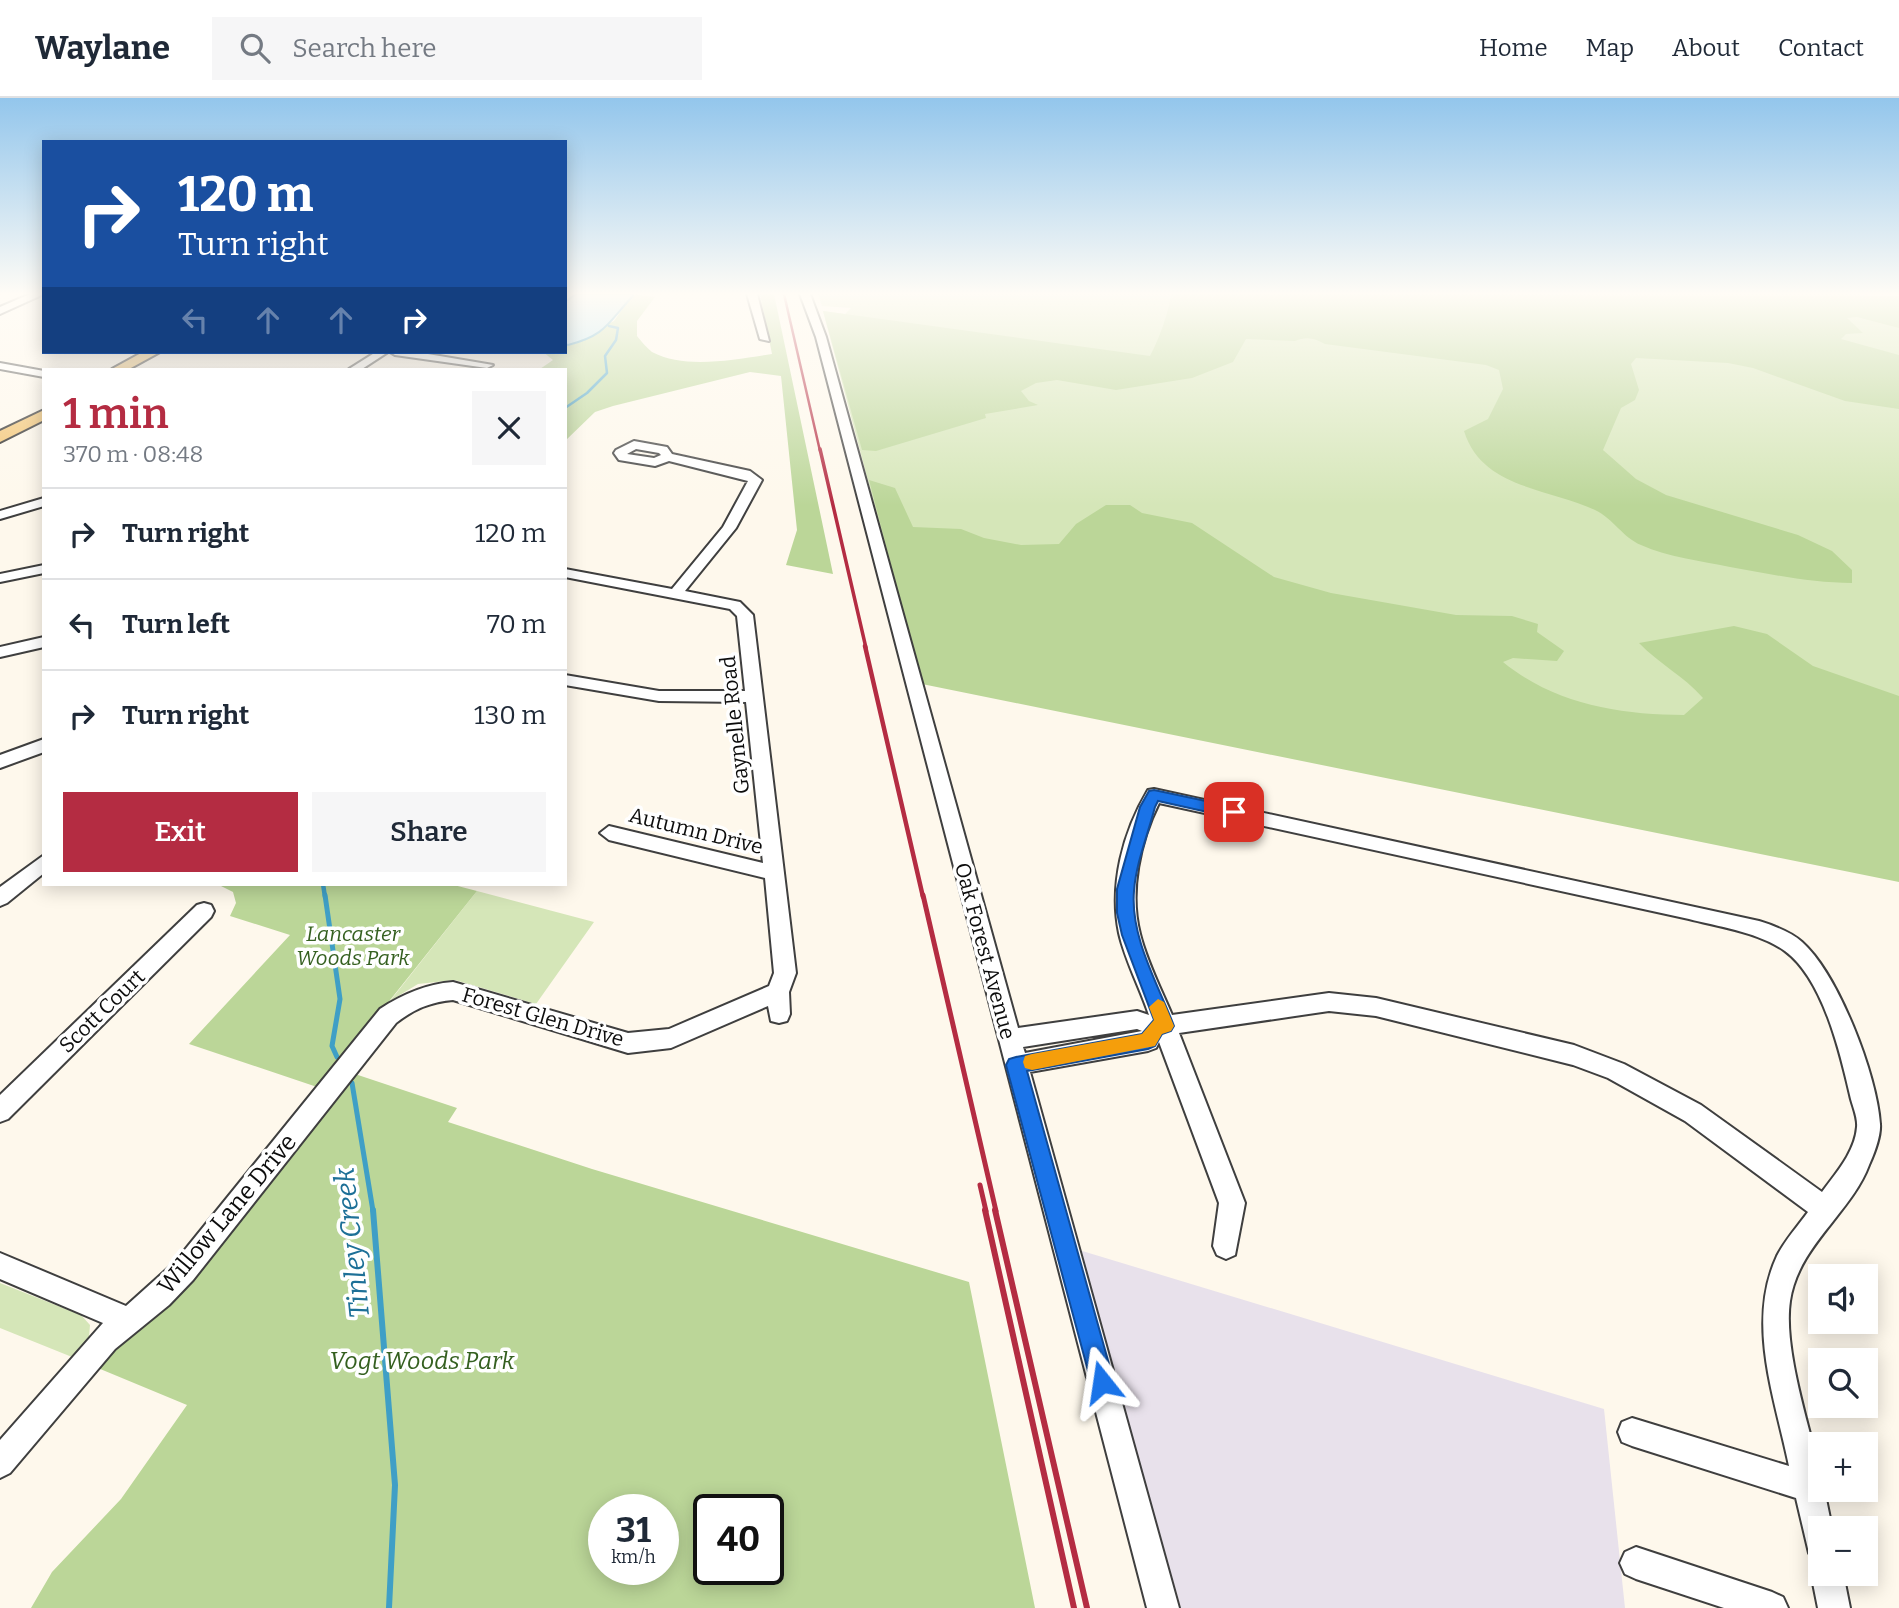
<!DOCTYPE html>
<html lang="en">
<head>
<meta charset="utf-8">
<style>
  body { margin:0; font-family:Bitter,serif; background:#f6f6f7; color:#1f2937; height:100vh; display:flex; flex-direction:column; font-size:26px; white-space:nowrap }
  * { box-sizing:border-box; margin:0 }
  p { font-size:23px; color:#747a83 }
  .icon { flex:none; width:38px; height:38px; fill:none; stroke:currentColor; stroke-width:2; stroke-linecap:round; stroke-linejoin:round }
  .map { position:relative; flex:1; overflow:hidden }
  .details { position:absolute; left:42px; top:270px; width:525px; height:518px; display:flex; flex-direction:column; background:#fff; border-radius:0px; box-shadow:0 4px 18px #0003 }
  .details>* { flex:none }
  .banner { position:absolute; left:42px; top:42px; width:525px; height:214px; border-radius:0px; box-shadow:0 4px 18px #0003; background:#1a4fa0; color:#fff; overflow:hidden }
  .fabs { position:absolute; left:1808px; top:1166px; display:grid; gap:14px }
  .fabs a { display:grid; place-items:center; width:70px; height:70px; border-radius:0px; background:#fff; box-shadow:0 4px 18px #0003; font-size:35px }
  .speed { position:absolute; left:588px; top:1396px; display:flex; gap:14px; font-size:35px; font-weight:700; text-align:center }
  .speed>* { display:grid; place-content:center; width:91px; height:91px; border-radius:50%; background:#fff; box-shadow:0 4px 18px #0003; line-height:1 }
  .speed small { font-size:18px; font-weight:400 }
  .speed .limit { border:4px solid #111; border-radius:10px; background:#fff; color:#111 }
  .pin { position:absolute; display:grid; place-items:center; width:60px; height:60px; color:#fff; margin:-30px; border-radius:14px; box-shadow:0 4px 10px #0006 }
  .me { position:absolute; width:77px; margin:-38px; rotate:345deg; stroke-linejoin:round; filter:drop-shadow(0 0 5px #0008) }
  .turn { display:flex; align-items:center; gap:24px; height:147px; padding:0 21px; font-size:32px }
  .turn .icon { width:91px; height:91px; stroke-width:2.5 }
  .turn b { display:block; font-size:49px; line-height:60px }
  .lanes { display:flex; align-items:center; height:66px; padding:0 21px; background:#0003; justify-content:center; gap:35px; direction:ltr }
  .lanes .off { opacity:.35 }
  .round { display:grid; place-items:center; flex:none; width:74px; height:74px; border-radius:0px; background:#f6f6f7 }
  .head { display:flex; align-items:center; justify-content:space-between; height:119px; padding:0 21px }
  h1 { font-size:42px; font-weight:600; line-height:52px; color:#b42c42 }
  .primary-button { display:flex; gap:14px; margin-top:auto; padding:14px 21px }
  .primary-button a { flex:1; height:80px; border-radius:0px; background:#b42c42; color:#fff; font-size:28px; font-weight:600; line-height:80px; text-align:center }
  .primary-button a+a { background:#f6f6f7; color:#1f2937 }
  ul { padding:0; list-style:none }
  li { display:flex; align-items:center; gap:21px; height:91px; padding:0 21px; border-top:2px solid #e0e1e3 }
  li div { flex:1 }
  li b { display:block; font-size:26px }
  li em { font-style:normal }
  header { display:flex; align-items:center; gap:42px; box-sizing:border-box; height:98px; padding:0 35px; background:#fff; border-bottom:2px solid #e0e1e3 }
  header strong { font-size:33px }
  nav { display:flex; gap:38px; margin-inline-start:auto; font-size:24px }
  .search { width:490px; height:63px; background:#f6f6f7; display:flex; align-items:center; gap:18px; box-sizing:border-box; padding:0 24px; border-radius:0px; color:#747a83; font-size:26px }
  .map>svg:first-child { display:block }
  .industrial { fill:#e8e1eb }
  .green { fill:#d5e6b8 }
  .forest { fill:#bbd698; fill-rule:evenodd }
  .water { fill:#b4e2f3; stroke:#3f9fc6; stroke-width:2 }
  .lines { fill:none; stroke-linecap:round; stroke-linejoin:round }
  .stream-far3 { stroke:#3f9fc6; stroke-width:2.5 }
  .stream-far2 { stroke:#3f9fc6; stroke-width:4.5 }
  .stream-far1 { stroke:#3f9fc6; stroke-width:5 }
  .stream { stroke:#3f9fc6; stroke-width:6 }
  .minor-casing { stroke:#3f3f3f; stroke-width:4 }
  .major-casing { stroke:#1d1d1d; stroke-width:4 }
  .minor { fill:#fff; fill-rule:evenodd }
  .major { fill:#f1c069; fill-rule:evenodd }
  .rail-far4 { stroke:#b42c42; stroke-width:2.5 }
  .rail-far3 { stroke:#b42c42; stroke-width:3.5 }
  .rail-far2 { stroke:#b42c42; stroke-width:4.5 }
  .rail-far1 { stroke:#b42c42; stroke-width:5 }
  .rail { stroke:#b42c42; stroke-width:6 }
  .route { fill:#1a73e8; stroke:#114b97; stroke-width:2 }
  .slow { fill:#f59e0b }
  .labels { text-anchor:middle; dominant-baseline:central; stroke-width:7; stroke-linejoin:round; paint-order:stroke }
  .street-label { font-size:21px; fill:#0c0c0c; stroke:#fff }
  .park-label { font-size:21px; font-style:italic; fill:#356020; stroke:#fff }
  .near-street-label { font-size:24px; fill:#0c0c0c; stroke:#fff }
  .near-park-label { font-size:24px; font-style:italic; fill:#356020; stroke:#fff }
  .near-water-label { font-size:28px; font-style:italic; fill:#1d7097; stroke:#fff }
</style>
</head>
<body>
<header>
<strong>Waylane</strong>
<div class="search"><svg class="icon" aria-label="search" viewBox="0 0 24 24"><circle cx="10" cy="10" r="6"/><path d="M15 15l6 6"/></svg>Search here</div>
<nav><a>Home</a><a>Map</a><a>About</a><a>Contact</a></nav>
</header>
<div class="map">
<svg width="1899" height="1510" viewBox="0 0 1899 1510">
  <rect width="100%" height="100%" fill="#fef8ec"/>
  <!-- industrial -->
  <path class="industrial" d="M1079,1152L1604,1311L1625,1510H1181Z"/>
  <!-- green -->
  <g class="green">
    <path d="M818,196H1854L1899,201V774L918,571L823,213L845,216L851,210L822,208Z"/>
    <path d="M477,793L594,824L536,906L455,882L418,886L390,903Z"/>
    <path d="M0,1185L81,1217L90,1227L89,1239L72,1259L0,1230Z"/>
  </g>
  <!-- forest -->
  <g class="forest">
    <path d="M633,196L655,199L637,223V238C641,243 647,250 652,254C686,272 736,261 772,256L760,196H774L833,476L786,467L797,432L781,278L750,274L613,308L595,314L565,343V271H540L553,262L543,254H565V246L614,223Z"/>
    <path d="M1171,196L1899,198V230L1857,219L1847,220L1863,235L1846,236L1841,241L1899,257V311L1845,303L1753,270L1728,265L1636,260L1631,266L1639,292L1635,302L1621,310L1603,352L1636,381L1666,397L1798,437L1832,453L1852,472V485C1811,485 1770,476 1730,469C1701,463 1668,459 1641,447C1622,439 1614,421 1595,412C1549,390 1482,391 1464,333L1488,321L1503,291L1499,272L1486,267L1325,246C1315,240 1306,238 1295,243L1246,241L1233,264L1192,280L1116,292L1057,282L1036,285L1021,293L1029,303L1038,307L985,316L986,320L876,353L862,352L823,213L1150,258C1159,241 1169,214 1171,196Z"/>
    <path d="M869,382L895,390L913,429L961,431L984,440L1021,447L1059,446L1076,426L1106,407H1130L1142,415L1192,425L1274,479L1331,495L1456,517L1512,518L1538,526L1537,534L1564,553L1557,563L1513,560L1503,564C1554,606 1620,617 1684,617L1703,600C1684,578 1659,566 1639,545L1734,528L1767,536L1813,568L1899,598V784L922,586Z"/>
    <path d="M223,786H450L477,793L320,990L189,946L290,837L230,818L236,805L233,794L221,788Z"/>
    <path d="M352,975L457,1010L448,1024L592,1071L969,1184L1035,1510H31L52,1474L121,1401L187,1307L93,1268C113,1247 137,1233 158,1215ZM604,1412H663V1472H604ZM709,1412H768V1472H709Z"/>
  </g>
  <!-- water -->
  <path class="water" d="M576,196H633V198C608,224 607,237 568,247L565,246V204Z"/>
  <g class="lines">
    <!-- stream-far3 -->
    <path class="stream-far3" d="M565,310L587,295L607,275L605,258L616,242L618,230L609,228"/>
    <!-- stream-far2 -->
    <path class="stream-far2" d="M323,786L325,799"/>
    <!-- stream-far1 -->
    <g class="stream-far1">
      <path d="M325,797L340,901L332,948L337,959"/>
      <path d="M352,985L373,1113"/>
    </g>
    <!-- stream -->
    <path class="stream" d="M373,1112L395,1387L389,1510"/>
    <defs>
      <g id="minor">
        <path d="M30,196H44L0,216V209Z"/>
        <path d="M747,196H757L769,243L760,241Z"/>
        <path d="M800,196H810L826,239L1018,930L1137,913L1149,917C1140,890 1125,862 1119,835C1109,787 1123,734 1148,692L1154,691L1759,823C1772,827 1791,834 1802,844C1838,876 1877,977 1880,1026C1881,1037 1874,1056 1869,1067C1851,1115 1798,1148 1790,1203C1783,1250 1809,1327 1820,1375V1391H1824L1832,1430H1820V1459L1809,1455L1796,1400L1632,1348L1622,1344L1618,1334L1622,1324L1632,1320L1789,1368C1775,1300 1746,1225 1777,1158C1785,1142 1798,1128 1808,1114L1685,1023L1608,980L1573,967L1376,918L1329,913L1179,935L1245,1105L1235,1157L1226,1161L1217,1157L1213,1148L1219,1105L1159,944L1156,950L1148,953L1030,974L1179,1510H1147L816,239ZM1159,705L1689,821C1720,829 1758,834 1785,853C1823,881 1840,954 1850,997C1852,1007 1858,1019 1857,1029C1855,1054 1836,1075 1822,1094L1701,1007L1624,966L1574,947L1376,900L1329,895L1172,917C1161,891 1147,864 1140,836C1129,794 1140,743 1159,705ZM1137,931L1142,933L1025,955L1023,949Z"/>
        <path d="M376,254H388L362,271H349Z"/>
        <path d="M390,254H416L493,267L487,270L395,257Z"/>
        <path d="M0,265L44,273V279L0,271Z"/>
        <path d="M634,343L667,349L672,356L750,373L762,382L736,430L685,493L740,504L753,517L796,875L789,894L790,916L787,923L779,925L771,923L768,908L671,950L628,955L453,902C430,904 414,911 396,925L193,1182L169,1207L115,1251L10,1375L0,1380V1342L103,1225L0,1181V1155L126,1208L175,1164L380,911C403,896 426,886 453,884L628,935L669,931L769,888L774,875L765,780L609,742L600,735L609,728L763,765L746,604L659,603L565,587V577L659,593H745L737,518L730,511L565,479V471L672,491L723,429L748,383L669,363L655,368L619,362L614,355L616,352ZM636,351L659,355L661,357L654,360L627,356Z"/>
        <path d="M44,400V408L0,421V413Z"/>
        <path d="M44,467V475L0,484V476Z"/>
        <path d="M44,539V549L0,559V549Z"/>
        <path d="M44,641V654L0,670V657Z"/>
        <path d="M44,757V775L7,805L0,808V789Z"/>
        <path d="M204,805L211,807L214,813L211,819L8,1021L0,1024V997L197,807Z"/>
        <path d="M1636,1449L1772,1494L1783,1499L1788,1510H1724L1636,1481L1625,1476L1620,1465L1625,1454Z"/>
        <path d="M1820,1462V1475H1843L1850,1510H1818L1811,1475L1816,1464Z"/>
      </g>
      <g id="major">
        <path d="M143,254H160L129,271H112Z"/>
        <path d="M44,312V322L0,344V333Z"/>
      </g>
    </defs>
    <!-- minor casing -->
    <use href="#minor" class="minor-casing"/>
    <!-- major casing -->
    <use href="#major" class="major-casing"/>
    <!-- minor -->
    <use href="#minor" class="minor"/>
    <!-- major -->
    <use href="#major" class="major"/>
    <!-- rail-far4 -->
    <path class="rail-far4" d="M784,196L820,353"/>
    <!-- rail-far3 -->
    <path class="rail-far3" d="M820,351L866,550"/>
    <!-- rail-far2 -->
    <path class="rail-far2" d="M865,548L923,799"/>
    <!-- rail-far1 -->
    <g class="rail-far1">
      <path d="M923,797L996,1113"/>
      <path d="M980,1087L986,1113"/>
    </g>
    <!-- rail -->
    <g class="rail">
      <path d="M985,1112L1074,1510"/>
      <path d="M995,1112L1087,1510"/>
    </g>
  </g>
  <!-- sky -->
  <linearGradient id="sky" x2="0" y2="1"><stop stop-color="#93c6ec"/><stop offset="0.48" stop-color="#fffcf6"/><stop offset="1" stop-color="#fffcf6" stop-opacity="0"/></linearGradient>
  <rect width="1899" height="408" fill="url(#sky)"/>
  <!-- route -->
  <path class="route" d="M1154,692L1234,709L1242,714L1234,720L1158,703L1155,709C1148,736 1136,765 1134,793C1130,839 1158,886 1174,928L1171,933L1162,936L1155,948L1148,951L1027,973L1114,1284L1110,1293L1102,1296L1094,1293L1091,1284L1006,967L1009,961L1016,959L1142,936L1154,922L1122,837L1117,815V791L1140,709L1149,693Z"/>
  <!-- slow -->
  <path class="slow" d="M1158,901L1164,904L1174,928L1171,933L1162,936L1155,948L1032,972L1025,970L1023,964L1025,958L1032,956L1142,936L1154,922L1149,909Z"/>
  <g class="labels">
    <!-- street labels -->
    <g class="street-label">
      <text transform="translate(735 627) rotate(-96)">Gaynelle Road</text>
      <text transform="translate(696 733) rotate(14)">Autumn Drive</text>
      <text transform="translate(985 853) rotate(75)">Oak Forest Avenue</text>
      <text transform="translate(102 913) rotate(-44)">Scott Court</text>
      <text transform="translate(543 919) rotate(16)">Forest Glen Drive</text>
    </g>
    <!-- park labels -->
    <g class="park-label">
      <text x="353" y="836">Lancaster<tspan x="353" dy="24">Woods Park</tspan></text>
    </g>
    <!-- near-street labels -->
    <g class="near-street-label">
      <text transform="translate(227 1116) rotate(-50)">Willow Lane Drive</text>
    </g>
    <!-- near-park labels -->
    <g class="near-park-label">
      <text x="422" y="1263">Vogt Woods Park</text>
    </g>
    <!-- near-water labels -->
    <g class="near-water-label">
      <text transform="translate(352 1145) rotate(-96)">Tinley Creek</text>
    </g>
  </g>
</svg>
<div class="fabs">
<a><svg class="icon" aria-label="sound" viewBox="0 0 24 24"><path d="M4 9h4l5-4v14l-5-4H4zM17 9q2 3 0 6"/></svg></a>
<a><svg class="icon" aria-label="search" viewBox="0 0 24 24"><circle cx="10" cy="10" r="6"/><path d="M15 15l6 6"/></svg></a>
<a>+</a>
<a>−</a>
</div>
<div class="speed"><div>31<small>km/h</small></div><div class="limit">40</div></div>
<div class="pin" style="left:1234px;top:714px;background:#d93025"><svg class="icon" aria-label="arrive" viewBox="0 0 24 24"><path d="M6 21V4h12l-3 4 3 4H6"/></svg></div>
<svg class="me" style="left:1102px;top:1284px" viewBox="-20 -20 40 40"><path d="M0-17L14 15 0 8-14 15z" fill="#1a73e8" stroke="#fff" stroke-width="4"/></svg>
<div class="banner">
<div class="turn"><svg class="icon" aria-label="right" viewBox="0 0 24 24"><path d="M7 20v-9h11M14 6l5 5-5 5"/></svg><div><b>120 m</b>Turn right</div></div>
<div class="lanes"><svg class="icon off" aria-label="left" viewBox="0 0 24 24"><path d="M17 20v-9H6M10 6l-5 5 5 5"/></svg><svg class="icon off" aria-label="ahead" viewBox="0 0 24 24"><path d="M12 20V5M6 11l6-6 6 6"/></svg><svg class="icon off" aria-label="ahead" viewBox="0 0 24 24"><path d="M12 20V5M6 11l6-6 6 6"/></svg><svg class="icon" aria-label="right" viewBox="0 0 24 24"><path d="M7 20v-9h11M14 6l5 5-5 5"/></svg></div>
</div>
<section class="details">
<div class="head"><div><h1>1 min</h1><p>370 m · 08:48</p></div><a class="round"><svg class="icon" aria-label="close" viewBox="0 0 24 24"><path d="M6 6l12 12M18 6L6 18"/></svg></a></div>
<ul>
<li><svg class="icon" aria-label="right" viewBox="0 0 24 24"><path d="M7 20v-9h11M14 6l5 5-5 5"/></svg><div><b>Turn right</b></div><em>120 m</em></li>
<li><svg class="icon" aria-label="left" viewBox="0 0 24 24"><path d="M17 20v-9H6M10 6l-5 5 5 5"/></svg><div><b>Turn left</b></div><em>70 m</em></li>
<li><svg class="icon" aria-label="right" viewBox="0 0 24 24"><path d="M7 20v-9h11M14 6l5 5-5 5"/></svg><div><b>Turn right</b></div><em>130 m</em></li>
</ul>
<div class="primary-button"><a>Exit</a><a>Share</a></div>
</section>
</div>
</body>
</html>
